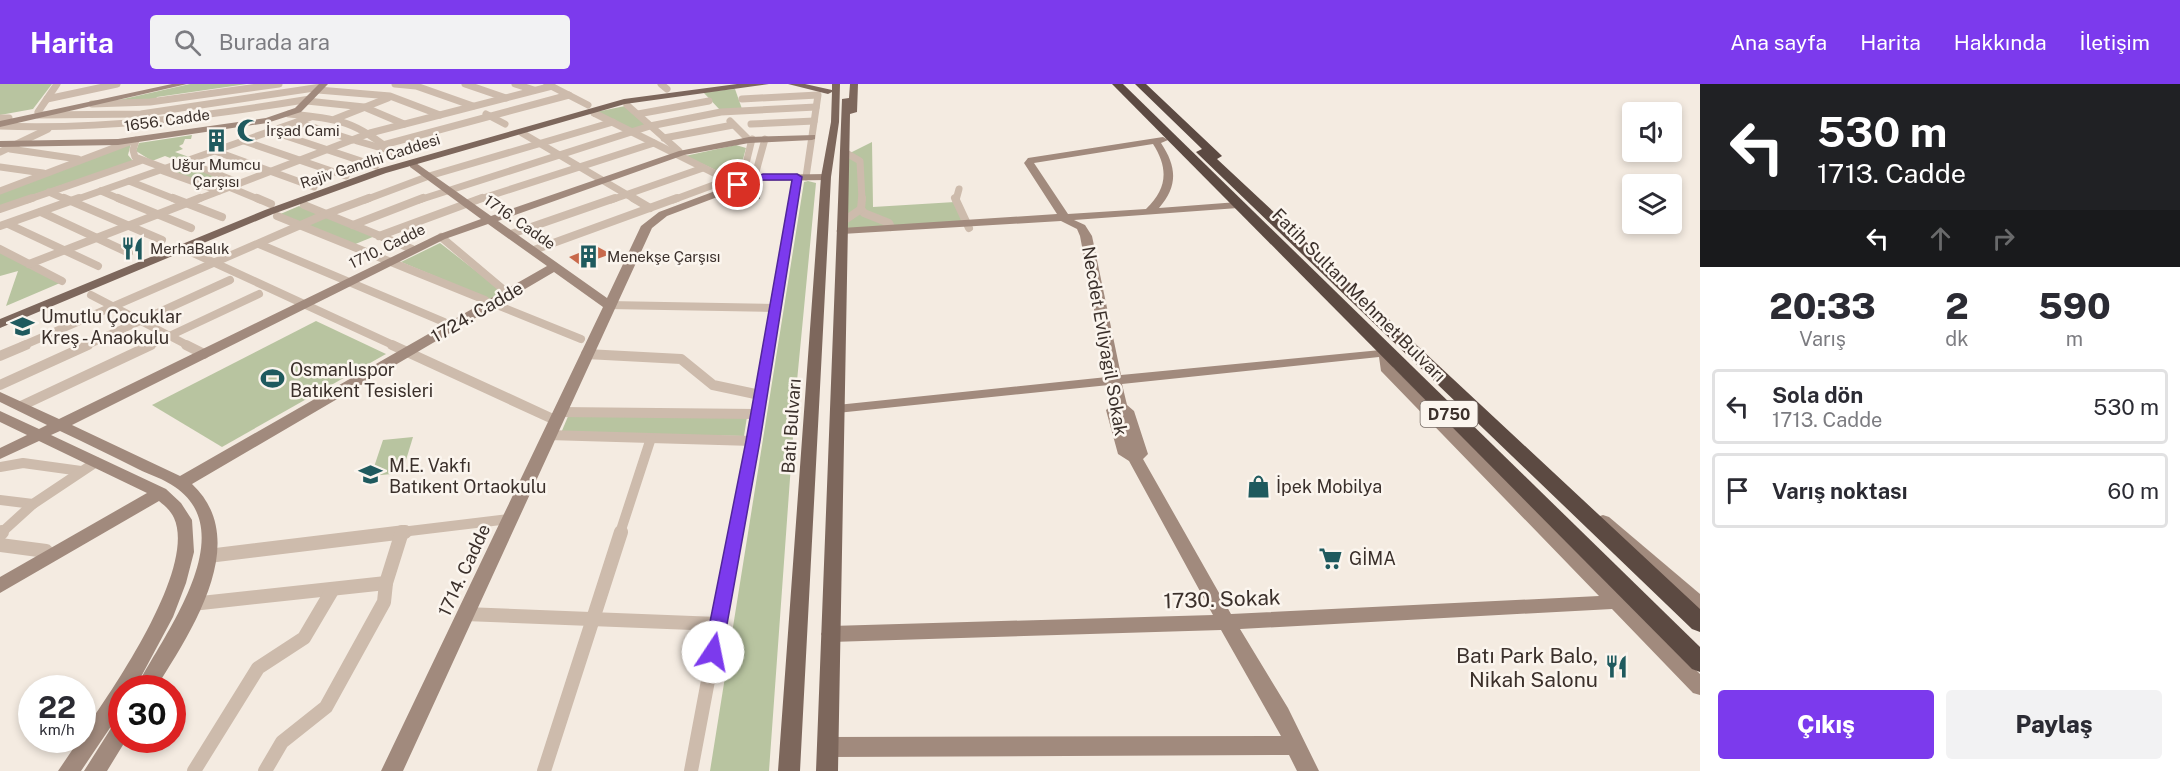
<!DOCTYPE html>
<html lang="tr">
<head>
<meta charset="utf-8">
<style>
  body { margin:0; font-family:"Public Sans",sans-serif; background:#f2f2f3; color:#2b2b33; height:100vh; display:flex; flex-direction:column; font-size:22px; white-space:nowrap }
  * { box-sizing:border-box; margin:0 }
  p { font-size:20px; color:#7c7c81 }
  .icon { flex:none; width:33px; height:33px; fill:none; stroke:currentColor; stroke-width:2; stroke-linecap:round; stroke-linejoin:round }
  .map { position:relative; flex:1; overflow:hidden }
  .side { display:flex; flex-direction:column; background:#fff; width:480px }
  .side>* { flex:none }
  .guide { background:#202124; color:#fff; overflow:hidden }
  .fabs { position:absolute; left:1622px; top:18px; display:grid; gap:12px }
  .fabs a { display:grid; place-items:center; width:60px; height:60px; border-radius:6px; background:#fff; box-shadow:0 3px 9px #0003; font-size:30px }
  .speed { position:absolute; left:18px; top:591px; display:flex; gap:12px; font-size:30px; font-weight:700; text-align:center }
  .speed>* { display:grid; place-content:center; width:78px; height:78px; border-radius:50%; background:#fff; box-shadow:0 3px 9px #0003; line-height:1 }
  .speed small { font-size:15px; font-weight:400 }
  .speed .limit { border:9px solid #d22; background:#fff; color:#111 }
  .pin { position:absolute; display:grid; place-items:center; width:51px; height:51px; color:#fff; margin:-26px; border:3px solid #fff; border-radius:50%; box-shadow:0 2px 6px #0007 }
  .me { position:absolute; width:66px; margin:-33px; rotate:11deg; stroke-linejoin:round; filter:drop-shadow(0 0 4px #0008) }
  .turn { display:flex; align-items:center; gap:21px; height:126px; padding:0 18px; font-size:27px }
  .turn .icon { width:78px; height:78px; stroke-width:2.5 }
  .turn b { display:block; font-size:42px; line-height:51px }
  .lanes { display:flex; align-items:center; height:57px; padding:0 18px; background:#0003; justify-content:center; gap:30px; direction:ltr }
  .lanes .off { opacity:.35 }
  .eta { display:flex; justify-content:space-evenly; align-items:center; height:102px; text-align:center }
  .eta b { font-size:36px; font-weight:800; line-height:42px }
  .button { display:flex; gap:12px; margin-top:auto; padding:12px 18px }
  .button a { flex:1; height:69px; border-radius:6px; background:#7c3aed; color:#fff; font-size:24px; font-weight:800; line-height:69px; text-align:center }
  .button a+a { background:#f2f2f3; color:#2b2b33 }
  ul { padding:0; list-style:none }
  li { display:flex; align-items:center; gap:18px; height:75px; margin:0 12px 9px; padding:0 6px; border:3px solid #e1e1e2; border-radius:6px }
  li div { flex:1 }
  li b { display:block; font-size:22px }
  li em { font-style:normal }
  header { display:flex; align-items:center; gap:36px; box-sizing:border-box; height:84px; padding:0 30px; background:#7c3aed; color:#fff }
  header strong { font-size:28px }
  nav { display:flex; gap:33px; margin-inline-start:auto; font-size:21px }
  .search { width:420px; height:54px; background:#f2f2f3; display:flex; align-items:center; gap:15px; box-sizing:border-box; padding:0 21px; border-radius:6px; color:#7c7c81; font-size:22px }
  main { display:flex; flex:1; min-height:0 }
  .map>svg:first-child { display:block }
  .green { fill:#b8c4a0 }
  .building { fill:#c8694b }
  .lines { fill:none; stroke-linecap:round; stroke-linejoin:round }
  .street-far3 { stroke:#cdbbac; stroke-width:7 }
  .street-far2 { stroke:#cdbbac; stroke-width:8 }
  .street-far1 { stroke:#cdbbac; stroke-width:10 }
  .street { stroke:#cdbbac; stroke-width:14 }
  .secondary { fill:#a18a7d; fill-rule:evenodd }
  .primary { fill:#7d675c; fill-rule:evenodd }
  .highway { fill:#5c4a42; fill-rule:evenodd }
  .route { fill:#7c3aed; stroke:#51269a; stroke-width:1.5 }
  .labels { text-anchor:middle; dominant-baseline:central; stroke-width:5; stroke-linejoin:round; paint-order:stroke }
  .far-street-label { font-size:15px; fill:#3b302b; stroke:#fbf5ee }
  .far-poi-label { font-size:15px; fill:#3b302b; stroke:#fbf5ee; text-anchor:start }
  .shield { fill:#fbf5ee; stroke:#756b66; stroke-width:1.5 }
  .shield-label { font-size:16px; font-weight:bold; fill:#3b302b }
  .street-label { font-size:18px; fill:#3b302b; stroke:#fbf5ee }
  .poi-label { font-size:18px; fill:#3b302b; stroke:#fbf5ee; text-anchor:start }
  .near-street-label { font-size:21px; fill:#3b302b; stroke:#fbf5ee }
  .near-poi-label { font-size:21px; fill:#3b302b; stroke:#fbf5ee; text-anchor:end }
</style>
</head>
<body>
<header>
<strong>Harita</strong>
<div class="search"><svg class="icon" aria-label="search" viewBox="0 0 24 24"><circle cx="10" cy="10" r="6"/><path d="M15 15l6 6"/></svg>Burada ara</div>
<nav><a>Ana sayfa</a><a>Harita</a><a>Hakkında</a><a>İletişim</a></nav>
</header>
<main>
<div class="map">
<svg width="1700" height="687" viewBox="0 0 1700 687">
  <rect width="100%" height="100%" fill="#f4ebe1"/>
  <!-- green -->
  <g class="green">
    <path d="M0,0H52L33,25L0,31Z"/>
    <path d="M190,0H247L157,13L155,17L110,18Z"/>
    <path d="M735,5L742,25L721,27L703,8Z"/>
    <path d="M625,22L648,42L633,47L596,28Z"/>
    <path d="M192,51L191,55H185L183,60L179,62L183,65L175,68L189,73L178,77L165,72L152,77L136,67L139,59Z"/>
    <path d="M872,58L873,123L955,118L965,138L842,147L848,70Z"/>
    <path d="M131,59L128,71L133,77L0,122V109Z"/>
    <path d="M736,61L746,64L738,94L735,95L685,72Z"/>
    <path d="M186,79L237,99L219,106L163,86Z"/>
    <path d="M808,97L816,99L797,297L769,687H710L804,98Z"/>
    <path d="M299,122L375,152L353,161L278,131Z"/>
    <path d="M440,159L503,208L490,215L401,178Z"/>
    <path d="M0,168L60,199L6,222L18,187L0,192Z"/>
    <path d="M316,237L386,270L222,363L152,321Z"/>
    <path d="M569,330L747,333L744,352L561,349Z"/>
    <path d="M413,353L402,389L371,392L383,356Z"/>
  </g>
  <!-- building -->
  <path class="building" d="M596,162L611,170L580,181L569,173Z"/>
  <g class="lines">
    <!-- street-far3 -->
    <g class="street-far3">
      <path d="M395,0L416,2L473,22"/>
      <path d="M465,0L506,14"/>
      <path d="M515,0L534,6"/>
      <path d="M547,0L588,21"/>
      <path d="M661,0L667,5"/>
      <path d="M318,6L390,12L440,31"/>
      <path d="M47,15L117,0"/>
      <path d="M742,15L818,11L806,93"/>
      <path d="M307,17L364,23L404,40"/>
      <path d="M92,20L150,18L279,0"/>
      <path d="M627,21L679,67"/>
      <path d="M38,28L57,0"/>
      <path d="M594,29L730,97"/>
      <path d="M289,30C340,35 356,37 396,71"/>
      <path d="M486,30L505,40"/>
      <path d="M638,30L709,17"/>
      <path d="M38,31L141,30L321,3"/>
      <path d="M0,34H9"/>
      <path d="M335,35L388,14"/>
      <path d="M730,37L749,56"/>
      <path d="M297,38L353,56"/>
      <path d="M751,40L814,37"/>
      <path d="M0,42C105,46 207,32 310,15"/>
      <path d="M271,47L376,82"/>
      <path d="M522,49L636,116"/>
      <path d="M664,54L733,41"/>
      <path d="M136,56L133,66L135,73L164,84"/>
      <path d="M244,57L346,92"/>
      <path d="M357,57L385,65"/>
      <path d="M383,61L569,11"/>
      <path d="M10,65L78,75"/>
      <path d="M215,67L314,103"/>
      <path d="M0,68L48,45"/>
      <path d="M848,70L860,77L862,116"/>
      <path d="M186,78L240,99"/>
      <path d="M0,83L43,89"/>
      <path d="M163,87L219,107"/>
      <path d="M754,95L765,55"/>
      <path d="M129,97L177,116"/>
      <path d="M741,100L752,55"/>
      <path d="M229,103L260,116"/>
      <path d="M0,107L132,57"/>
      <path d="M101,107L122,116"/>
      <path d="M49,108L67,116"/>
      <path d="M27,116L140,77"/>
      <path d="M75,116L311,33"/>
      <path d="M196,116L370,49L552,2"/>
      <path d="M365,116L429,92L613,38"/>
      <path d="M419,116L650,42L721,28L816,23"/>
      <path d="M477,116L654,59"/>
      <path d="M611,116L703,84"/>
      <path d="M673,116L727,96"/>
      <path d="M793,116L797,93"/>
      <path d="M956,116L959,105"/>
    </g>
    <!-- street-far2 -->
    <g class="street-far2">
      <path d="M64,114L162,156"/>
      <path d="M118,114L191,144"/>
      <path d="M173,114L222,133"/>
      <path d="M257,114L271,120"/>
      <path d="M633,114L650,124"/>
      <path d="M862,114L861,125L864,129L889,139L891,143"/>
      <path d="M955,114L969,144"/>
      <path d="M304,121L412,165"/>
      <path d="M0,125L32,114"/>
      <path d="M41,128L129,169"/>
      <path d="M277,132L485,216"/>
      <path d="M842,138L861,125"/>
      <path d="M8,140L98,182"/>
      <path d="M353,141L423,114"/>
      <path d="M0,142L79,114"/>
      <path d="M511,150L615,114"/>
      <path d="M379,152L482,114"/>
      <path d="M441,153L504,206"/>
      <path d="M259,160L444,238"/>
      <path d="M0,165L62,197"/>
      <path d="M534,166L677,114"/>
      <path d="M189,167L395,262"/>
      <path d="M29,180L200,114"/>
      <path d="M91,211L189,262"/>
      <path d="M492,219L581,255"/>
      <path d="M608,221L775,224"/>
      <path d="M22,262L326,130L369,114"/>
      <path d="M85,262L230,196"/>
      <path d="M148,262L259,210"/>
      <path d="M769,262L793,114"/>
    </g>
    <!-- street-far1 -->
    <g class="street-far1">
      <path d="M186,261L204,270"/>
      <path d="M392,261L555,336"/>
      <path d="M586,270L681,275L713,301L760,311"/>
      <path d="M0,272L26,261"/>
      <path d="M0,301L88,261"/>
      <path d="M21,322L151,261"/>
      <path d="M559,328L757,330"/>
      <path d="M548,351L753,357"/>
      <path d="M0,383L23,379L81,387"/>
      <path d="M0,416L33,420"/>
      <path d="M1,449L33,420L96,378"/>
      <path d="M393,449L509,435"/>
      <path d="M620,449L651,354"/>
      <path d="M736,449L769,261"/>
    </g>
    <!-- street -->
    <g class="street">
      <path d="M0,450L2,448"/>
      <path d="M0,461L46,467"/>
      <path d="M208,472L405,448"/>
      <path d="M192,520L386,499"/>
      <path d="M465,530L718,540"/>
      <path d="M194,687L258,584L304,554L333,505"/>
      <path d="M265,687L282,658L326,623L384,518L386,499L402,448"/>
      <path d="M544,687L621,448"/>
      <path d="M691,687L736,448"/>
    </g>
    <!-- secondary -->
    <g class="secondary">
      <path d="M172,0H187L0,43V37Z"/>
      <path d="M319,0H328L301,28L267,39L118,61L0,63V57L118,55L266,34L295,24Z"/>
      <path d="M815,51V55L812,56L749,59L684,71L498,137L607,214L641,142L659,128L758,91L826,90L831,93L826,96L759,97L745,103L760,111V115H752L736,106L667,132L652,144L403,687H381L603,223L554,188L192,400C253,457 190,549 156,604H136C160,555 244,450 175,403C164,395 150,391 138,385C112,372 86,359 60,347L51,351L166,405L181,419L192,436L194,468L186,499L173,533L135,604H122V626L81,687H58L79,656H82V650C111,608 197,485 174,434C171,427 165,422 159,417L0,509V493L147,409L39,357L0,375V364L27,351L0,338V327L39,345L47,341L0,318V308L59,335L437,151L481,135L410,83V79H416L491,132L679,67L749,53ZM488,140L547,182L180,392L72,341L445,155Z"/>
      <path d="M1163,53L1168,56L1161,59C1177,83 1178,102 1159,124L1238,118L1243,121L1238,124L1074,136L1085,141L1092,152L1121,291L1391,265L1393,283L1700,590V611L1693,609L1612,525L1240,545L1288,624L1319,687H1297L1289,671L828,673L820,670L817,663L820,656L828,653L1281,652L1221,546L831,558L824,555L821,550L824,545L831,542L1213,531L1129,377L1118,370L1106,326L1112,321L1109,301L837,329L830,325L837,321L1107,293L1080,152L1077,145L1061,137L842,150L836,147L842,144L1057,130L1024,79L1028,74ZM1153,60C1169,85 1167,105 1146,125L1068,130L1034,79ZM1379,273L1381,287L1599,512L1231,530L1143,375L1148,370L1134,327L1127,321L1122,300Z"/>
      <path d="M1603,431L1609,433L1700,510V528L1693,526L1597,441L1595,437L1597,433Z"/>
      <path d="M122,635V656H126L107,687H84L115,638Z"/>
    </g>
    <!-- primary -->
    <g class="primary">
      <path d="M737,0H769L625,20L386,89L273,130L0,244V235L265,126L378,85L624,15Z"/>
      <path d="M788,0H805L832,6V0H840L839,38L831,93L800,687H778L821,93L831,38L832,8L828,10Z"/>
      <path d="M850,0H858L857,28L850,30L838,687H816L842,15L849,14Z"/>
    </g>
    <!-- highway -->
    <g class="highway">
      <path d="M1112,0H1123L1700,563V588L1692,585Z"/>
      <path d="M1135,0H1146L1220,70L1222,72L1217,75L1700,525V548L1692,545L1198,70L1196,68L1202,65Z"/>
    </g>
  </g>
  <!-- route -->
  <path class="route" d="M797,90L802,93L760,357L722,568L719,574L713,576L707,574L704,568L746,357L792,96H763L738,104L734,101L763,90Z"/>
  <!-- icons -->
  <defs>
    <symbol id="mosque-bare" viewBox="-9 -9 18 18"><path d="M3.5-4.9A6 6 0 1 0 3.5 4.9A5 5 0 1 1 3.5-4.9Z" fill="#1f5a5e" stroke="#fbf5ee" stroke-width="2.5" paint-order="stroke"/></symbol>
    <symbol id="building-bare" viewBox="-9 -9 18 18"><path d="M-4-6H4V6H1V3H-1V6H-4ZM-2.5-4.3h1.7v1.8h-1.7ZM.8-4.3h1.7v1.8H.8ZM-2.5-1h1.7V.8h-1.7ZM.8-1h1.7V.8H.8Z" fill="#1f5a5e" stroke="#fbf5ee" stroke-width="2.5" paint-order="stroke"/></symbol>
    <symbol id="restaurant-bare" viewBox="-9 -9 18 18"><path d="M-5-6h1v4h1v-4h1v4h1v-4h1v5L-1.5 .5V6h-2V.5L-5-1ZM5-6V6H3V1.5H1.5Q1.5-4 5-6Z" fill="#1f5a5e" stroke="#fbf5ee" stroke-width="2.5" paint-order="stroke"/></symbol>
    <symbol id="school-bare" viewBox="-9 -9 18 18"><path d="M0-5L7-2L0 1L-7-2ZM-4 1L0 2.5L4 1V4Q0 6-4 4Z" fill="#1f5a5e" stroke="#fbf5ee" stroke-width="2.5" paint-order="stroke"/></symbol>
    <symbol id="stadium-bare" viewBox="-9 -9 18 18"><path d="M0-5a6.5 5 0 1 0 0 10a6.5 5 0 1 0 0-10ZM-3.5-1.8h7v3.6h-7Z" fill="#1f5a5e" stroke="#fbf5ee" stroke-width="2.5" paint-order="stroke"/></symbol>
    <symbol id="shop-bare" viewBox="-9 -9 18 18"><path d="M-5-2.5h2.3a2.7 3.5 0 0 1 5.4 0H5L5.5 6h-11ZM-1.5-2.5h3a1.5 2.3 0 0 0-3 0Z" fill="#1f5a5e" stroke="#fbf5ee" stroke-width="2.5" paint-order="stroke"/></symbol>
    <symbol id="supermarket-bare" viewBox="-9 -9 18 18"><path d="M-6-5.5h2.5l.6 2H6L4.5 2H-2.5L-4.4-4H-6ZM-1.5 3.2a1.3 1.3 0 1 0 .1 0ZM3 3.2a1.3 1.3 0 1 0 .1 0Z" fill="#1f5a5e" stroke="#fbf5ee" stroke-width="2.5" paint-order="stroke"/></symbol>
  </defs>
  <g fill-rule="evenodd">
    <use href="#mosque-bare" x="232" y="30" width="33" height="33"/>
    <use href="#building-bare" x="200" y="40" width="33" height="33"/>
    <use href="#restaurant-bare" x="116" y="148" width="33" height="33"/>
    <use href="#building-bare" x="572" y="156" width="33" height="33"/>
    <use href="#school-bare" x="6" y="226" width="33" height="33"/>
    <use href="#stadium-bare" x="256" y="278" width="33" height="33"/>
    <use href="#school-bare" x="354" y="374" width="33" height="33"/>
    <use href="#shop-bare" x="1242" y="386" width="33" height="33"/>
    <use href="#supermarket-bare" x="1314" y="458" width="33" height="33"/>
    <use href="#restaurant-bare" x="1600" y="566" width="33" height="33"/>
  </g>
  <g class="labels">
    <!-- far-street labels -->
    <g class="far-street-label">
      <text transform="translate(167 36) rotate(-8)">1656. Cadde</text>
      <text transform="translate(370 77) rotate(-18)">Rajiv Gandhi Caddesi</text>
      <text transform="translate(520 138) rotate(35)">1716. Cadde</text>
      <text transform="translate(387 162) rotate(-26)">1710. Cadde</text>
    </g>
    <!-- far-poi labels -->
    <g class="far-poi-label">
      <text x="266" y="46">İrşad Cami</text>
      <text x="216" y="80" text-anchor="middle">Uğur Mumcu<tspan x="216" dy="17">Çarşısı</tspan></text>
      <text x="150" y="164">MerhaBalık</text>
      <text x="607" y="172">Menekşe Çarşısı</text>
    </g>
    <!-- shield labels -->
    <rect class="shield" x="1420.5" y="317" width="57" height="26" rx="4.5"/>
    <g class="shield-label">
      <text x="1449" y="330">D750</text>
    </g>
    <!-- street labels -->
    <g class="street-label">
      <text transform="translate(1359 211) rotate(45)">Fatih Sultan Mehmet Bulvarı</text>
      <text transform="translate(477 228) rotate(-30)">1724. Cadde</text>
      <text transform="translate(1105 257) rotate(80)">Necdet Evliyagil Sokak</text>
      <text transform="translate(791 342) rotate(-86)">Batı Bulvarı</text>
      <text transform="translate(464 486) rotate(-65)">1714. Cadde</text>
    </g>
    <!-- poi labels -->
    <g class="poi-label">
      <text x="41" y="232">Umutlu Çocuklar<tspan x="41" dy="21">Kreş - Anaokulu</tspan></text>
      <text x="290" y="285">Osmanlıspor<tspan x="290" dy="21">Batıkent Tesisleri</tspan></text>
      <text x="389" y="381">M.E. Vakfı<tspan x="389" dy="21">Batıkent Ortaokulu</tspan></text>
      <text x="1276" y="402">İpek Mobilya</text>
      <text x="1349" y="474">GİMA</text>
    </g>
    <!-- near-street labels -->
    <g class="near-street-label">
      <text transform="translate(1222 515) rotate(-2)">1730. Sokak</text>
    </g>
    <!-- near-poi labels -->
    <g class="near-poi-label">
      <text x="1598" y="571">Batı Park Balo,<tspan x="1598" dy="24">Nikah Salonu</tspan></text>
    </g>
  </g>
</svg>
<div class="fabs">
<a><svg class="icon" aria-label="sound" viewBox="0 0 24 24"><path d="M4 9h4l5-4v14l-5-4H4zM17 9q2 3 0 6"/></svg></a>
<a><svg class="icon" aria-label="layers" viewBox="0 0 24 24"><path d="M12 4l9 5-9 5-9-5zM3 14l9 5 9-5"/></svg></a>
</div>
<div class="speed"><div>22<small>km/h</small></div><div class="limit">30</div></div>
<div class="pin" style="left:738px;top:101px;background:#d93025"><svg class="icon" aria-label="arrive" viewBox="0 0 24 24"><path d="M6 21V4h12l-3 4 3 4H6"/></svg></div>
<svg class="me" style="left:713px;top:568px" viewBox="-20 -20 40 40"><circle r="19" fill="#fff"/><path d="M0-13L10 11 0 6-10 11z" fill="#7c3aed"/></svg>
</div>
<section class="side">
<div class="guide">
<div class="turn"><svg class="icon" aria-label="left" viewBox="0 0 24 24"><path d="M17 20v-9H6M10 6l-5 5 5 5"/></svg><div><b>530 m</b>1713. Cadde</div></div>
<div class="lanes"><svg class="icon" aria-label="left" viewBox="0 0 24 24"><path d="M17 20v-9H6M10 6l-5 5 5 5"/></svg><svg class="icon off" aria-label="ahead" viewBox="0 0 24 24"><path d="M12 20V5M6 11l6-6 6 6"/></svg><svg class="icon off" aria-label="right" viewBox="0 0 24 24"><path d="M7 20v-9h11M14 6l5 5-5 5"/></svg></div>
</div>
<div class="eta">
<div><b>20:33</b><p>Varış</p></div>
<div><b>2</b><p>dk</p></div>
<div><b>590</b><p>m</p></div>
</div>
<ul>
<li><svg class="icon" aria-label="left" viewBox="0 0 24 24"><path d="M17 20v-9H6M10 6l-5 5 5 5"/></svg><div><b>Sola dön</b><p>1713. Cadde</p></div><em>530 m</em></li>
<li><svg class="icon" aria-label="arrive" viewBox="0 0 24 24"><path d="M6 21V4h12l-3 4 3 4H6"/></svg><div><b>Varış noktası</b></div><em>60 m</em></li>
</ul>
<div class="button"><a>Çıkış</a><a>Paylaş</a></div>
</section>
</main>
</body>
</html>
